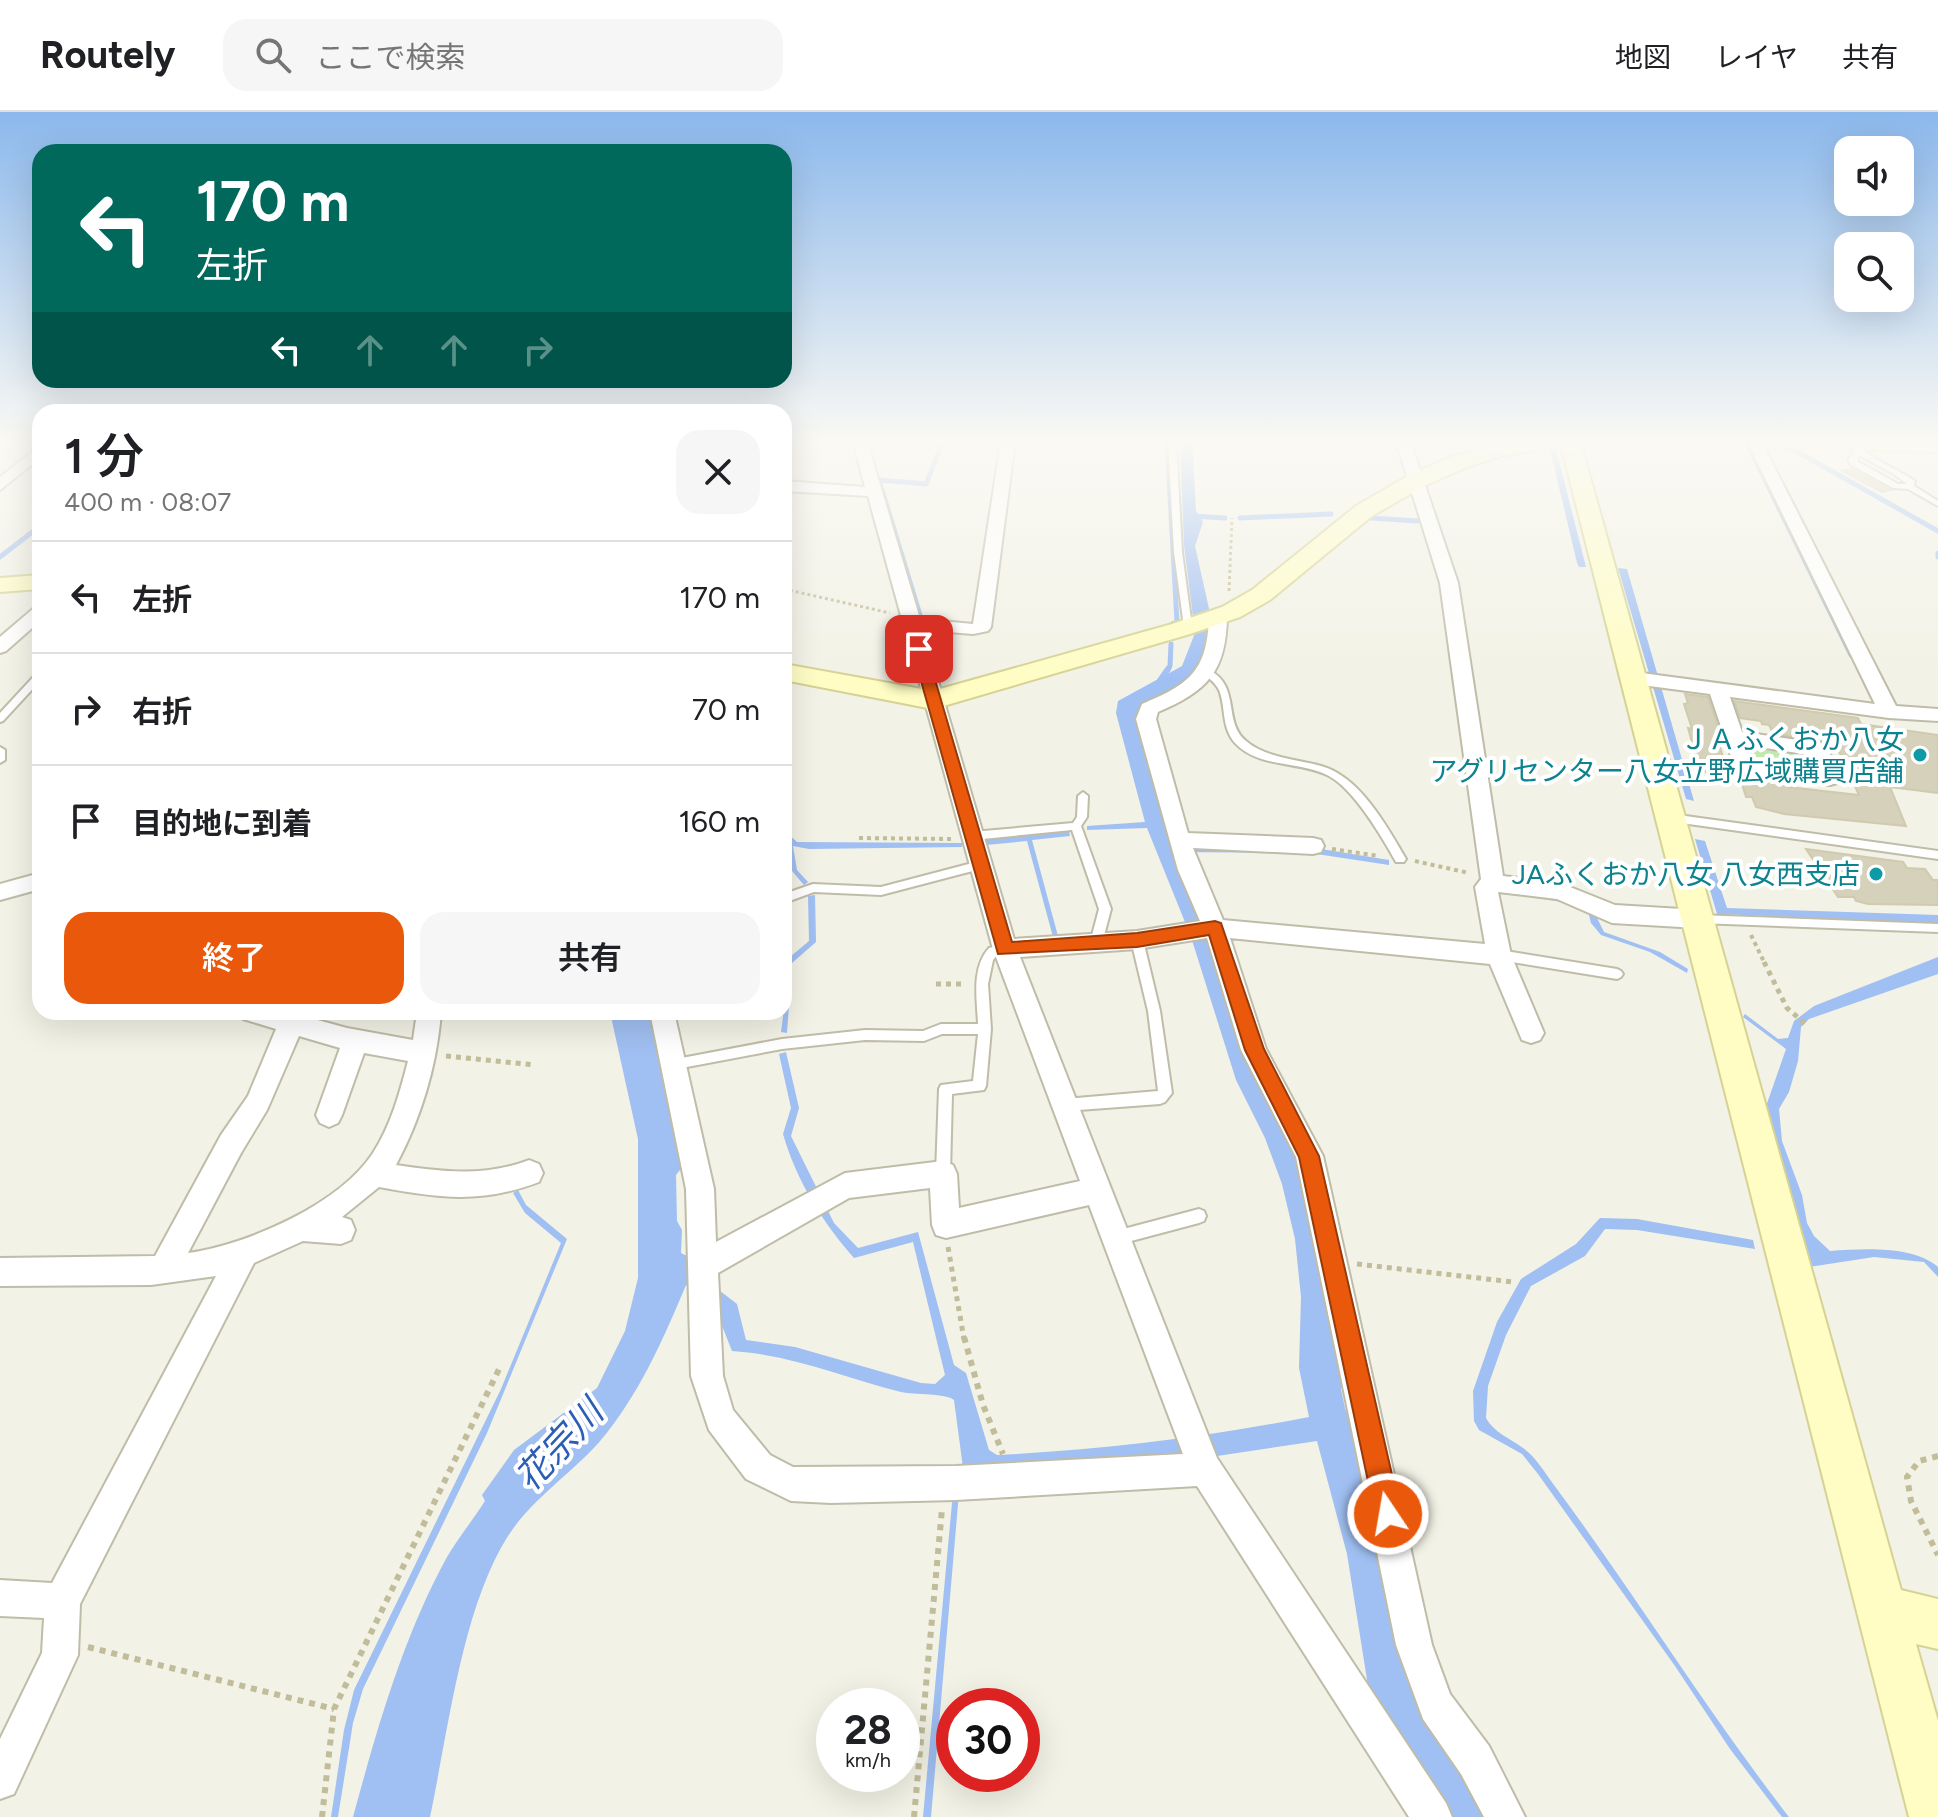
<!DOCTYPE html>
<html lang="ja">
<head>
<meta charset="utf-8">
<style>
  body { margin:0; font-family:Figtree,"Noto Sans JP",sans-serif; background:#f6f6f6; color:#202124; height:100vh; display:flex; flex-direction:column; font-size:30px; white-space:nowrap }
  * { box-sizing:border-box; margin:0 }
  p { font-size:26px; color:#757577 }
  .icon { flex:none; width:44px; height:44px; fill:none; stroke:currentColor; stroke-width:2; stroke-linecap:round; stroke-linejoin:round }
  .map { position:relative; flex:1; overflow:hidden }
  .details { position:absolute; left:32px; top:292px; width:760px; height:616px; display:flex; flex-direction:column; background:#fff; border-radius:24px; box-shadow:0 8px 32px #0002 }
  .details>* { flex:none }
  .banner { position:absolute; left:32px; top:32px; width:760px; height:244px; border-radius:24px; box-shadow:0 8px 32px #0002; background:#00695c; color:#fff; overflow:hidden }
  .tools { position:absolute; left:1834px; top:24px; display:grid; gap:16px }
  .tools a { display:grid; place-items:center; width:80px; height:80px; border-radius:16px; background:#fff; box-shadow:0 8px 32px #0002; font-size:40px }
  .speed { position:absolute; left:816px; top:1576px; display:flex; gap:16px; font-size:40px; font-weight:700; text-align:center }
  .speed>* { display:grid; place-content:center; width:104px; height:104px; border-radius:50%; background:#fff; box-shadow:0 8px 32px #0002; line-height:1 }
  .speed small { font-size:20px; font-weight:400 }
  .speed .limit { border:12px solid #d22; background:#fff; color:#111 }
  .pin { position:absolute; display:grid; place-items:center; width:68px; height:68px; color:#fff; margin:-34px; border-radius:16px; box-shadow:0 4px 12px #0006 }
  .me { position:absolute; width:88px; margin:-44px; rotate:348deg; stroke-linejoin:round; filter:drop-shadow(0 0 6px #0008) }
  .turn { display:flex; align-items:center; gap:28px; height:168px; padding:0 32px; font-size:36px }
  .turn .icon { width:104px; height:104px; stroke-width:2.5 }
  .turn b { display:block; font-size:56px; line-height:68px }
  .lanes { display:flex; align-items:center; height:76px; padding:0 32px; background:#0003; justify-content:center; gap:40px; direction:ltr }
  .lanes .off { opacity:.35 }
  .round { display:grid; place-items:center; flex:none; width:84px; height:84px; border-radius:24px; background:#f6f6f6 }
  .head { display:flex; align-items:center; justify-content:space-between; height:136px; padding:0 32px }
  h1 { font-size:48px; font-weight:600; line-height:60px }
  .button { display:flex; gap:16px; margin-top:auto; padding:16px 32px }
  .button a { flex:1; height:92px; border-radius:24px; background:#ea580c; color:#fff; font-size:32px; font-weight:600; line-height:92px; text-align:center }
  .button a+a { background:#f6f6f6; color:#202124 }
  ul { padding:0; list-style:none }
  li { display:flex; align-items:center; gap:24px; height:112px; padding:0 32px; border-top:2px solid #e0e0e0 }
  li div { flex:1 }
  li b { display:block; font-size:30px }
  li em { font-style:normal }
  header { display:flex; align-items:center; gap:48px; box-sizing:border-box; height:112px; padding:0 40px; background:#fff; border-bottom:2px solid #e0e0e0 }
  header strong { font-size:38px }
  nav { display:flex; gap:44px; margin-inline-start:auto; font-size:28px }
  .search { width:560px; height:72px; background:#f6f6f6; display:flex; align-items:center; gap:20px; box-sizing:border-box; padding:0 28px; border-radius:24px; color:#757577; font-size:30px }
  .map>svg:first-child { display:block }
  .green { fill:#c2e9ad }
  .water { fill:#a0bff2 }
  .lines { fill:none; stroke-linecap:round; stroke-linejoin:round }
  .stream-far1 { stroke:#a0bff2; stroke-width:5 }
  .stream { stroke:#a0bff2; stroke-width:6 }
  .building { fill:#d5d1bb; stroke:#d0caae; stroke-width:2 }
  .lane-casing { stroke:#bfbca8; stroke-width:4 }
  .street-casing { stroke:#bfbca8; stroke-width:4 }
  .secondary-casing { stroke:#d5d294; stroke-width:4 }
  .path-far3 { stroke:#c1bc99; stroke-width:3; stroke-dasharray:3 3; stroke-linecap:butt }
  .path-far2 { stroke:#c1bc99; stroke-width:4; stroke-dasharray:4 4; stroke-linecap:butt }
  .path-far1 { stroke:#c1bc99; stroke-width:5; stroke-dasharray:5 5; stroke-linecap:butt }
  .path { stroke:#c1bc99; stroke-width:6; stroke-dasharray:6 6; stroke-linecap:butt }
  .lane { fill:#fff; fill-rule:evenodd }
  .street { fill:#fff; fill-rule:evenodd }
  .secondary { fill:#fffdc4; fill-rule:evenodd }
  .route { fill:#ea580c; stroke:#983908; stroke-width:2 }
  .culture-dot { fill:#0f9aa8; stroke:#fff; stroke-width:3 }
  .labels { text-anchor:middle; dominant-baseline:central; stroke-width:8; stroke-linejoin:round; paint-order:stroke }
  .culture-label { font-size:28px; fill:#0d838f; stroke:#fff; text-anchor:end }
  .near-water-label { font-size:36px; font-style:italic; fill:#2b5eb6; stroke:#fff }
</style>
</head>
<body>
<header>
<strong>Routely</strong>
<div class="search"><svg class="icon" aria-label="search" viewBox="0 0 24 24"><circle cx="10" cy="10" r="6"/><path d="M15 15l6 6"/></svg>ここで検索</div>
<nav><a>地図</a><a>レイヤ</a><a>共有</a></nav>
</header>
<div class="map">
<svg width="1938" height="1705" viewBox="0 0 1938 1705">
  <rect width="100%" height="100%" fill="#f3f2e6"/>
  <!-- green -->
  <path class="green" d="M1747,633L1810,642L1818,659L1750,649Z"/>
  <!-- water -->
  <g class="water">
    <path d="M1180,329H1192L1196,399L1203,410L1195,434L1210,501L1207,552L1175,581L1145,592L1175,734L1309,735L1389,748V753L1310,741L1177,740L1300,1044L1345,1268L1341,1277L1345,1296L1486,1705H1443L1369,1580L1347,1442L1317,1329L1217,1344L997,1357L959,1381L931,1705H923L952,1391L963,1356L954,1288C946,1281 915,1283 901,1280C842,1265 793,1243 732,1239L715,1196L686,1173C665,1223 643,1274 609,1318C580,1357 535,1382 508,1424C462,1496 448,1620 430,1705H353C377,1617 403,1525 447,1445C458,1426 473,1408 485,1389L482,1383L514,1338L597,1276L625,1219L638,1166V1027L610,900H651L684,1053L676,1063L677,1109L682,1118L681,1141L687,1144L693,1158L737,1192L746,1228L795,1235L921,1271L935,1272L945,1263L913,1130L854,1146C823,1111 796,1068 783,1022L791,996L779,942L786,940L799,996L791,1024L834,1111L858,1136L918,1120L954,1253L966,1261L989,1338L997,1343C1103,1338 1205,1325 1309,1305L1299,1256L1301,1185L1295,1127L1282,1072L1265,1026L1236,968L1191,825L1147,716L1087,718V714L1145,710L1116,601L1118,589L1182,554L1195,521L1184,433Z"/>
    <path d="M1550,337H1556L1586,455H1579L1577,451Z"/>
    <path d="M1618,456L1627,457L1694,689L1686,687Z"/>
    <path d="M784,683L785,719L797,730L962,731V735L809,737L793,734L797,758L808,770L804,773L792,759L790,742L784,735Z"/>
    <path d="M1069,719L1070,724L1032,728L1058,824L1053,825L1027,729L986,733L985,728Z"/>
    <path d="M1695,727L1705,729L1727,796L1938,803V811L1717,802Z"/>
    <path d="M1498,776L1558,785L1593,798L1604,820L1660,840L1688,857L1687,861L1650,840L1601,823L1591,811L1588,799L1562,790L1499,780Z"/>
    <path d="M815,783L816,830L792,851L787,921L781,920L785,889L784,850L809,829L808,784Z"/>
    <path d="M1938,845V862L1809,907L1801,915L1798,949L1789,980L1779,997L1782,1029L1802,1083L1807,1111L1814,1124L1830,1139C1863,1137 1912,1133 1938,1155V1165L1924,1150L1874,1145L1809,1155L1764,1000L1786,937L1743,905L1745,902L1778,927L1788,926L1794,909L1814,894Z"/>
    <path d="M518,1078L526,1093L567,1127L487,1321L363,1577L353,1611L338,1705H331L344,1618L354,1578L501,1277L561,1131L525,1101L513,1081Z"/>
    <path d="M1600,1106L1637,1107L1753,1128L1755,1137L1637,1118L1605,1117L1585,1144L1531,1174L1506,1223L1488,1274L1486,1306C1494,1321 1510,1326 1523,1336C1536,1345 1545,1361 1554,1373C1635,1482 1706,1598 1789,1705H1782L1730,1637L1675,1554L1538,1362L1522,1342L1479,1318L1474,1309L1473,1279L1497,1210L1521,1167L1576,1132Z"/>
  </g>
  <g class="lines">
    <!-- stream-far1 -->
    <g class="stream-far1">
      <path d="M1167,329L1177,510L1172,512"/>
      <path d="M1748,333L1851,543"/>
      <path d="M1787,334L1938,419"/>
      <path d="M1191,404L1225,406"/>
      <path d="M1240,406L1331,402"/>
      <path d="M1371,406L1418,409"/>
      <path d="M1938,441V445"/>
      <path d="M0,445L40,414"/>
      <path d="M920,503L879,368L926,372L943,329"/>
      <path d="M1167,559L1170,554L1171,532"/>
    </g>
    <!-- stream -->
    <path class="stream" d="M1159,570L1168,557"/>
  </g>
  <!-- building -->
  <g class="building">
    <path d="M1851,357L1890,378L1882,380L1842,359Z"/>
    <path d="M1685,582L1708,585L1722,626H1717L1729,663L1700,659L1688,616L1692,617L1684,592L1688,591Z"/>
    <path d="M1734,589L1858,606L1861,612L1938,623V681L1890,675L1906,714L1784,702L1756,695L1752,685H1746L1739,662L1786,669L1788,675L1859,683L1836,633L1773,621L1769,613L1762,612L1761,609L1740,606Z"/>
    <path d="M1806,737L1903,750L1907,756L1925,757L1933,768H1938V793L1868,792L1856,789L1854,785H1838Z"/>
  </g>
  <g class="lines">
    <defs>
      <g id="lane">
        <path d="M1168,329H1176L1182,440L1192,515L1188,518L1184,515L1174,440Z"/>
        <path d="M1850,330H1856C1866,345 1899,358 1915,369L1914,374L1938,389V394L1908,377L1893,376L1851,353L1848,348L1854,339L1849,332ZM1859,343L1894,362L1907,372H1898L1857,349Z"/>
        <path d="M1207,557C1242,573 1222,609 1246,629C1266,646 1296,647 1321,654C1359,664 1387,714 1406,747L1404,750H1396C1382,725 1353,675 1327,663C1299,649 1258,656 1235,631C1221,615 1226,595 1219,578C1215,570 1208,566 1202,560Z"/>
        <path d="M40,560V569L3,609L0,610V601L37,561Z"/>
        <path d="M0,635L5,638V648L0,651Z"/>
        <path d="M1083,680L1088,684L1087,705L1081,714L1111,797L1102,831L1096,836L1090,831L1099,797L1072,718L972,728L967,724L972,720L1073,711L1077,705L1078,684Z"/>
        <path d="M1671,702L1938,739V747L1667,709L1666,706Z"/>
        <path d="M980,749L986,753L984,756L881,783L814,780L784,791V782L813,772L881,775Z"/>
        <path d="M1698,803L1938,812V820L1698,811L1692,807Z"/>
        <path d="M1137,823L1143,828L1160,899L1172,981L1165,990L1160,992L1065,999L1060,997L1058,993L1060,989L1065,987L1158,979L1148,899L1131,828Z"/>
        <path d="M1005,832L1009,834L1011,837L1009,840L997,843L993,848L988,872L991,917L986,974L984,978L952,982L950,1062L948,1066L943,1068L938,1066L936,1062L939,977L941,973L973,969L978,922H942L924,929L865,928L782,937L671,958L666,957L665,953L666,949L671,948L782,927L865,918L923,919L941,912H978C977,887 971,856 989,836Z"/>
        <path d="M1499,838L1617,857L1621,859L1623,862L1621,865L1617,867L1499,848L1495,846L1493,843L1495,840Z"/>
        <path d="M1199,1097L1204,1099L1206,1104L1204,1109L1199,1111L1116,1133L1111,1131L1109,1126L1111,1121L1116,1119Z"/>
      </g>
      <g id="street">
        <path d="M853,329H867L920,507L973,512L1001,329H1015L991,515L988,519L973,522L923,518L1014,827L1137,819L1200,809L1178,758L1136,607L1142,592C1190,572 1207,559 1209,505L1218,500L1227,505C1226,560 1207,579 1158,600L1156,607L1188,721L1313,726L1321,728L1324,734L1321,740L1313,742L1193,736L1223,808L1485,832L1475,775L1481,767L1440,471L1396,329H1410L1458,471L1503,764L1560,771L1615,793L1698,798L1706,801L1710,807L1706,813L1698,816L1612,811L1557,787L1498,780L1511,843L1544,921L1540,928L1531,931L1522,928L1490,852L1230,826L1266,937L1323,1044L1432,1533L1450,1582L1489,1634L1525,1705H1484L1461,1662L1423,1607L1396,1533L1296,1045L1241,938L1207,826L1137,837L1020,845L1217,1346L1446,1691L1452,1705H1409L1197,1374L956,1388L831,1391L791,1389L746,1367L709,1318L691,1264L686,1077L650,900H674L714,1077L716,1130L845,1061L943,1049L953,1053L957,1062L959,1096L1080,1069L993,837L868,384L784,379V369L865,375ZM930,1076L932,1113L936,1123L946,1126L1089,1093L1183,1342L956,1354L793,1355L770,1343L733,1298L723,1264L718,1161L849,1086Z"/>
        <path d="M1747,329H1761L1896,594L1938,597V609L1889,606L1730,585L1742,620L1826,632L1840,666L1837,671L1830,673L1736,659L1710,582L1634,572L1625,566L1634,560L1875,592ZM1746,633L1811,643L1816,657L1751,648Z"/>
        <path d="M40,334V346L0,378V365Z"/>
        <path d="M40,495V509L6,539L0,541V525L34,496Z"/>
        <path d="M40,761V777L0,788V772Z"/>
        <path d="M240,900H288L347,916L413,928L417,900H441C437,953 421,1006 396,1053C442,1060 485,1065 529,1048L539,1052L543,1061L539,1070C481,1092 438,1086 379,1075L342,1105L351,1108L355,1118L351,1128L341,1132L303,1129L254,1151L80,1492L78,1543L14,1682L0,1687V1627L42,1541L44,1506L0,1504V1468L52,1471L216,1164L151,1173L0,1174V1146L155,1144L221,1023L248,984L276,917L243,907ZM299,924L340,936L316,1003L320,1011L329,1015L338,1011L342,1003L364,941L408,949C400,980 391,1013 373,1041C340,1092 247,1133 188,1141L241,1041L267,998Z"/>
      </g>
      <g id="secondary">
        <path d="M1514,329H1580L1901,1478L1938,1487V1537L1916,1532L1938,1609V1705H1909L1561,333L1501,344L1467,355L1424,374L1372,404L1270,488L1240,505L1190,522L933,597L784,568V552L933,579L1172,512L1222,495L1252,478L1356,394L1408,364L1451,345Z"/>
        <path d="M1752,329H1938V340L1762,335Z"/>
        <path d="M40,463V477L0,480V466Z"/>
      </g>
    </defs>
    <!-- lane casing -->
    <use href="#lane" class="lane-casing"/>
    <!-- street casing -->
    <use href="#street" class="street-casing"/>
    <!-- secondary casing -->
    <use href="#secondary" class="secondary-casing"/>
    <!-- path-far3 -->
    <g class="path-far3">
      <path d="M784,477L890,501"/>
      <path d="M1229,479L1232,406"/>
    </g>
    <!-- path-far2 -->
    <g class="path-far2">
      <path d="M859,726L953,727"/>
      <path d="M1332,737L1379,744"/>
      <path d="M1415,749L1469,761"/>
      <path d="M1751,823L1765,852"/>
    </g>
    <!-- path-far1 -->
    <g class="path-far1">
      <path d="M1764,850L1787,896L1808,914"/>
      <path d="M936,872H966"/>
      <path d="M446,944L535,953"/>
      <path d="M948,1135L964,1227"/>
      <path d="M1357,1152L1513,1170"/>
    </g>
    <!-- path -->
    <g class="path">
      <path d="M964,1225L983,1293L1003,1342"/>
      <path d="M1938,1344L1919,1349L1907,1365L1911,1389L1938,1443"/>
      <path d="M88,1535L334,1597"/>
      <path d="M322,1705L334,1597L501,1253"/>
      <path d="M914,1705L942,1397"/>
    </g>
    <!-- lane -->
    <use href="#lane" class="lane"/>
    <!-- street -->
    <use href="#street" class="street"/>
    <!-- secondary -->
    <use href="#secondary" class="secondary"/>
  </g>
  <!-- sky -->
  <linearGradient id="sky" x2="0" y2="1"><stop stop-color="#8bb8ec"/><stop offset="0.58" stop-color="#faf9f4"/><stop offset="1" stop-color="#faf9f4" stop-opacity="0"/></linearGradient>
  <rect width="1938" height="568" fill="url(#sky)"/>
  <!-- route -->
  <path class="route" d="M919,533L926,537L1012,830L1137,821L1215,809L1221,811L1264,937L1319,1044L1401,1402L1397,1411L1388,1415L1379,1411L1375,1402L1299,1045L1245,938L1209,823L1137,835L998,842L912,537Z"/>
  <!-- markers -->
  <g class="culture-dot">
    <circle cx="1920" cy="643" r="8"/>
    <circle cx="1876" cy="762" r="8"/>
  </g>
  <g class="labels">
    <!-- culture labels -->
    <g class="culture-label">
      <text x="1904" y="627">ＪＡふくおか八女<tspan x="1904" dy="32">アグリセンター八女立野広域購買店舗</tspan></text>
      <text x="1860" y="762">JAふくおか八女 八女西支店</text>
    </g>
    <!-- near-water labels -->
    <g class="near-water-label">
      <text transform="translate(559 1333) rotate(-47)">花宗川</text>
    </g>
  </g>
</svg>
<div class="tools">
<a><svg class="icon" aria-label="sound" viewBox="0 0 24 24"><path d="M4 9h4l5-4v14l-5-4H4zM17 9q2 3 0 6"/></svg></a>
<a><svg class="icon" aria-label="search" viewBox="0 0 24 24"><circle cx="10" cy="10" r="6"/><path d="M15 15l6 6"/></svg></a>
</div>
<div class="speed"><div>28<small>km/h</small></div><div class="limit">30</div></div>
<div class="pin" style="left:919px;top:537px;background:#d93025"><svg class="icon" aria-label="arrive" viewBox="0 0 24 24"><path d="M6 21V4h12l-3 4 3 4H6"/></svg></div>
<svg class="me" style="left:1388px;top:1402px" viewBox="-20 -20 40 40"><circle r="17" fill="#ea580c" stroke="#fff" stroke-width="3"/><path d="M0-11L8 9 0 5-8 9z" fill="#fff"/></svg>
<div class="banner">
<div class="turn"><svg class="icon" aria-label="left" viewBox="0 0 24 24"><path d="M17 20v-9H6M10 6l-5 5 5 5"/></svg><div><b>170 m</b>左折</div></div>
<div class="lanes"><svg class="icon" aria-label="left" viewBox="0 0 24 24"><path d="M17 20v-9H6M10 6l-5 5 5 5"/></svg><svg class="icon off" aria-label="ahead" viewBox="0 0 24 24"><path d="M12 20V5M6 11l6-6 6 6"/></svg><svg class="icon off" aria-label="ahead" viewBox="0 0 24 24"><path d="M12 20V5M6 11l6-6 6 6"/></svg><svg class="icon off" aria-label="right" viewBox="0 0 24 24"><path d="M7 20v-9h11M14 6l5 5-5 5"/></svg></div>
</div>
<section class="details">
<div class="head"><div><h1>1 分</h1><p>400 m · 08:07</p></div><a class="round"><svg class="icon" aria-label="close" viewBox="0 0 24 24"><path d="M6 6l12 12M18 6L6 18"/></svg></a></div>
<ul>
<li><svg class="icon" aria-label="left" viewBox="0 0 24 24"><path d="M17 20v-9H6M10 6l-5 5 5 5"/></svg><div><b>左折</b></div><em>170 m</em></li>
<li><svg class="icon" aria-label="right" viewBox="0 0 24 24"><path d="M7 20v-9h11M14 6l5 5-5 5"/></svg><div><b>右折</b></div><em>70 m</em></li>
<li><svg class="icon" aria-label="arrive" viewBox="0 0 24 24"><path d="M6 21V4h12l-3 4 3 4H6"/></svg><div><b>目的地に到着</b></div><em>160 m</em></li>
</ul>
<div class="button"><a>終了</a><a>共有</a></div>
</section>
</div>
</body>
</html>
